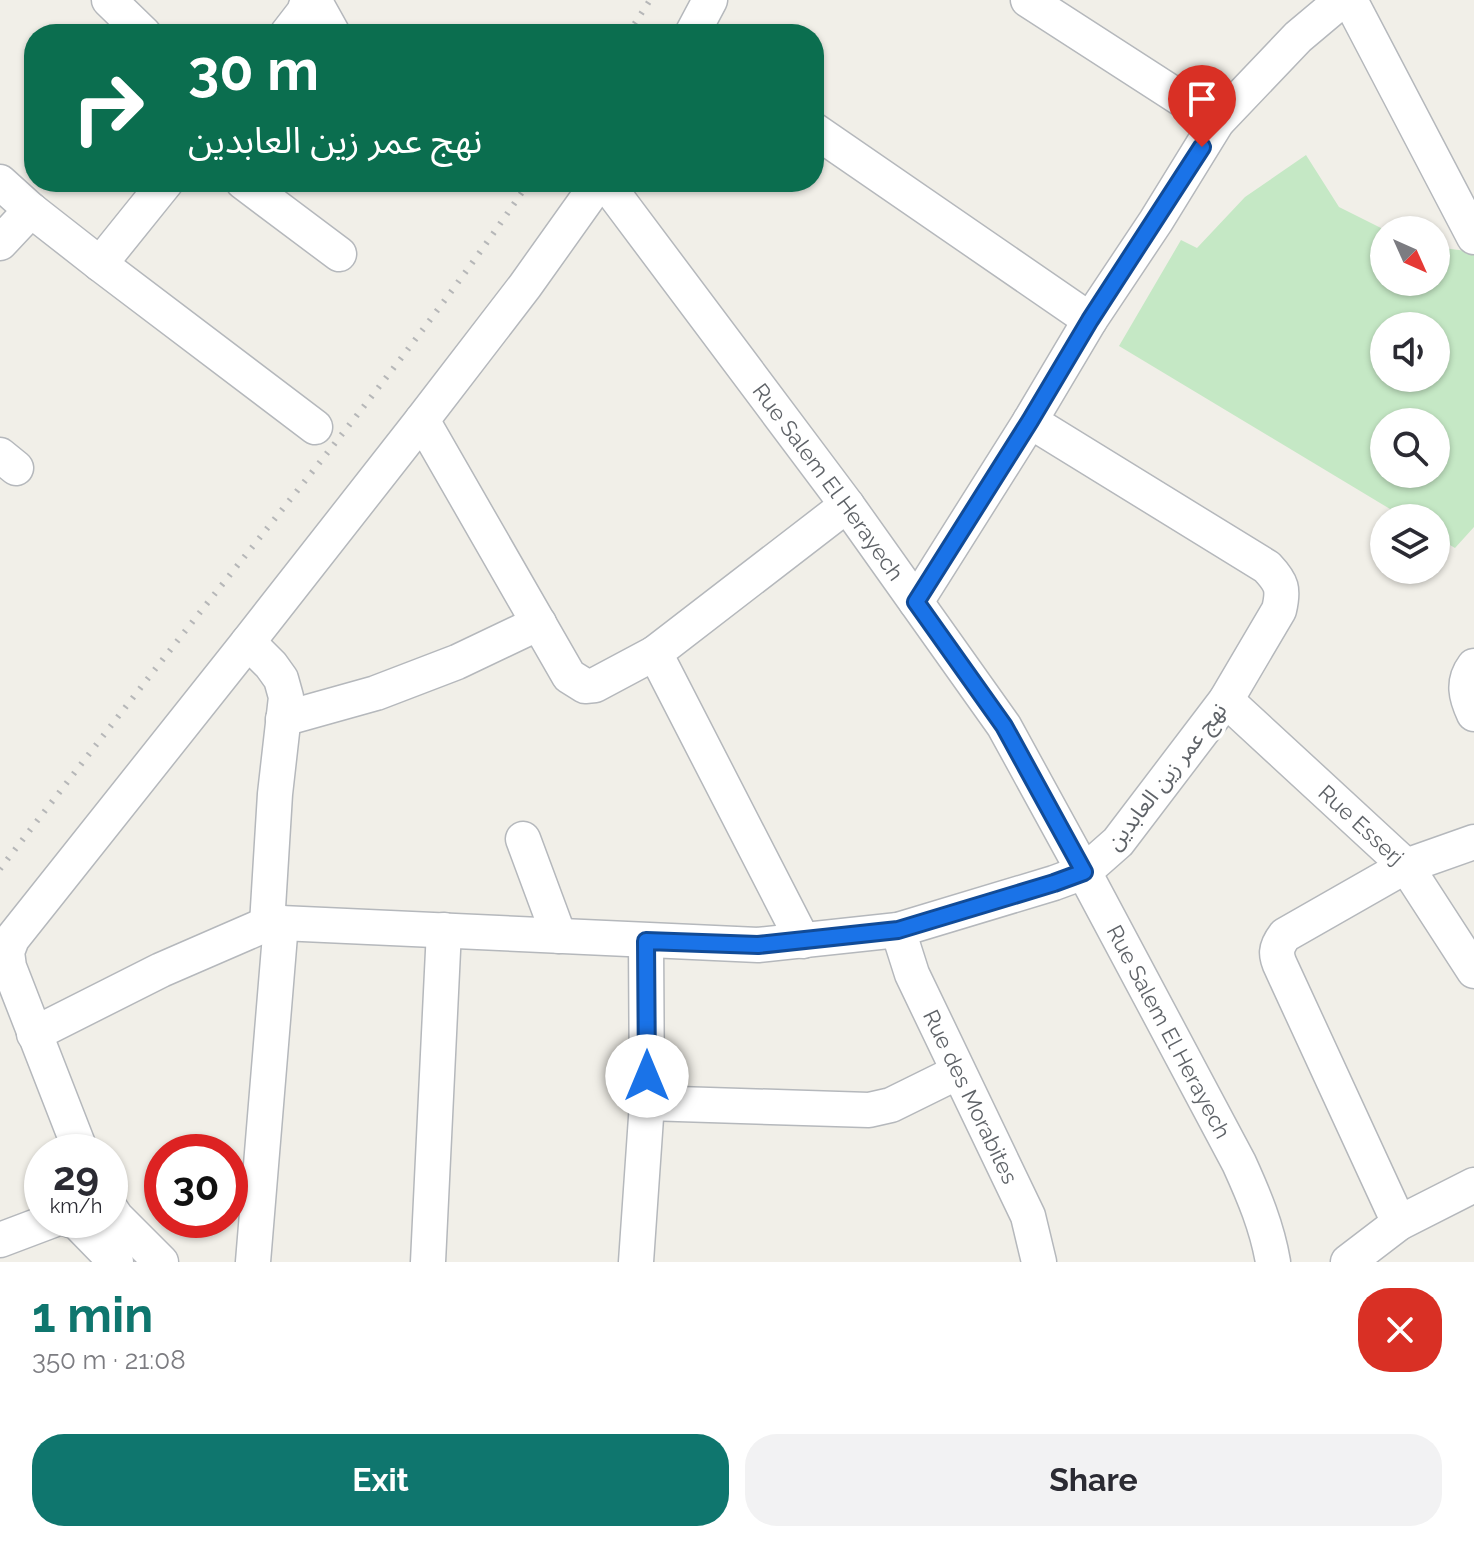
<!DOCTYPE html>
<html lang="en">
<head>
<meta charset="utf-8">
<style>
  body { margin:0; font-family:Raleway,"Noto Sans Arabic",sans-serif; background:#f2f2f3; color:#2b2b33; height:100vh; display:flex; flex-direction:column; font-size:30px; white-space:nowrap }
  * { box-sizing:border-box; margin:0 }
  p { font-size:26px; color:#7c7c81 }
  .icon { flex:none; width:44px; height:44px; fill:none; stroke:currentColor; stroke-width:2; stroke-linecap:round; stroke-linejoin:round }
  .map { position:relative; height:1262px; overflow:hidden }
  .side { display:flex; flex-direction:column; background:#fff; flex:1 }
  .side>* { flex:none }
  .guide { position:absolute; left:24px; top:24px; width:800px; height:168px; border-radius:32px; box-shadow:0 2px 6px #0004; background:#0b6e4f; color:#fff; overflow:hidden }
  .needle { width:52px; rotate:135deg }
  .tools { position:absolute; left:1370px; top:216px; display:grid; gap:16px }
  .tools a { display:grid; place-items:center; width:80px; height:80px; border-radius:50%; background:#fff; box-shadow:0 2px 6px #0004; font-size:40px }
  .speed { position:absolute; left:24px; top:1134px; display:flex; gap:16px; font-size:40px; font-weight:700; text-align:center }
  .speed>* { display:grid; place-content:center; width:104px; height:104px; border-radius:50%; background:#fff; box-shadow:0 2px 6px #0004; line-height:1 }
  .speed small { font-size:20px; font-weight:400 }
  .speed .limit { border:12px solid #d22; background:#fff; color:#111 }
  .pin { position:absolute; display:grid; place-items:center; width:68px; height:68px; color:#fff; margin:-82px -34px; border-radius:50% 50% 50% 0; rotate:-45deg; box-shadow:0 0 8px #0007 }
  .pin .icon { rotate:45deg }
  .me { position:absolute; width:88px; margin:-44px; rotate:0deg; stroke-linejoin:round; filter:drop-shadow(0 0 6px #0008) }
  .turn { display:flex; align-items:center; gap:28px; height:168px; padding:0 32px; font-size:36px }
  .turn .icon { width:104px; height:104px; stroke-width:2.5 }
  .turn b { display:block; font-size:56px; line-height:68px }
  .round { display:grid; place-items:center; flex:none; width:84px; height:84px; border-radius:32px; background:#f2f2f3 }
  .summary { display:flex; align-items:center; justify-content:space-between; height:136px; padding:0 32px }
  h1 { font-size:48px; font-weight:700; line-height:60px; color:#0f766e }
  .action { display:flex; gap:16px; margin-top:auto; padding:16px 32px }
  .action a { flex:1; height:92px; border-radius:32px; background:#0f766e; color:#fff; font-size:32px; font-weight:700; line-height:92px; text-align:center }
  .action a+a { background:#f2f2f3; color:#2b2b33 }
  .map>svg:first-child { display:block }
  .green { fill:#c5e8c5; fill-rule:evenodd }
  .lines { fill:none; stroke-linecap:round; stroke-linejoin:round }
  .minor-casing { stroke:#b5b8bc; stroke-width:37 }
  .minor { stroke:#fff; stroke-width:34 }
  .rail { stroke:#b6b7b8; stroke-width:6; stroke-dasharray:2 10; stroke-linecap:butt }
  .route-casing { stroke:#114b97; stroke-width:20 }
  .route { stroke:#1a73e8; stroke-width:14 }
  .labels { text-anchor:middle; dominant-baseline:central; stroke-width:7; stroke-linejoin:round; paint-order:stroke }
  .street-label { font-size:22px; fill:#5f6368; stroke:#fff }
</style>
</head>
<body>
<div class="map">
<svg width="1474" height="1262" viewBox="0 0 1474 1262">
  <rect width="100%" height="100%" fill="#f1efe8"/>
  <!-- green -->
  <path class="green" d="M1306,155L1339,207L1385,230L1384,282H1436V247L1474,252V527L1455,548L1436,537V518H1405L1119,346L1181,240L1197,248L1245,197ZM1384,326H1436V378H1384ZM1384,422H1436V474H1384Z"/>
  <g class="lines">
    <defs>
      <g id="minor">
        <path d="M109,0L144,34"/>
        <path d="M314,0L333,34"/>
        <path d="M1028,0L1217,122"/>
        <path d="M1350,0L1474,237"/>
        <path d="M287,34L304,12L308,0"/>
        <path d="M692,34L710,0"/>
        <path d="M814,130L1090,320"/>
        <path d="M0,182L31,210L100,264L315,427"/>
        <path d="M243,182L339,254"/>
        <path id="s1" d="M605,182L847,505L1004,726L1084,872L1239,1163C1254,1196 1267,1227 1273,1262"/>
        <path d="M0,243L31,210"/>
        <path d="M100,264L166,182"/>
        <path d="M422,420L569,676L585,686L595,685L655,653"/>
        <path d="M0,455L16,468"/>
        <path d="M916,602L1030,421L1090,320L1156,221L1217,122L1298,37L1342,0"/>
        <path d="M248,642L271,665L281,679L286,697L275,794L267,924"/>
        <path d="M1474,666C1462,682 1466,697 1474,714"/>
        <path id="s2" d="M1226,700L1406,866L1474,971"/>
        <path d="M283,719L376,693L457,662L539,623"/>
        <path d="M523,839L559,936"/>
        <path id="s3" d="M898,930L912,974L1028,1216L1039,1262"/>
        <path d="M803,941L655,653L847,505"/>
        <path d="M34,1034L161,970L267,924L281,923L758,945L898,930L1054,883L1084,872L1118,842L1226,700L1279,610C1284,589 1282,583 1267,567L1030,421"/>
        <path d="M647,1103L869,1110L891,1105L958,1072"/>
        <path d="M81,1152L9,967L7,952L12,939L248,642L422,420L525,286L599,182"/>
        <path d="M110,1208L116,1217L161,1262"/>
        <path d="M70,1220L77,1222L116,1262"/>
        <path d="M1399,1223L1282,969C1275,955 1275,948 1285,935L1406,866L1474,842"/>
        <path d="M0,1240L53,1220"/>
        <path d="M253,1262L281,923"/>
        <path d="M428,1262L444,930"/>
        <path d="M636,1262L647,1103L646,941"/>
        <path d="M1348,1262L1399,1223L1474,1185"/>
      </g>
    </defs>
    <!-- minor casing -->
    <use href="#minor" class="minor-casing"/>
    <!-- minor -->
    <use href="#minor" class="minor"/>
    <!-- rail -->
    <g class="rail">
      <path d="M628,34L650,0"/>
      <path d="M0,869C68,781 136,693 205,606C316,467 429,329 529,182"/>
    </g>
  </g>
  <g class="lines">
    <defs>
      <path id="route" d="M647,1076L646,941L758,945L898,930L1054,883L1084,872L1004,726L916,602L1030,421L1090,320L1202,147"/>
    </defs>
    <!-- route casing -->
    <use href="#route" class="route-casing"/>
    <!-- route -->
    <use href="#route" class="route"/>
  </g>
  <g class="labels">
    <!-- street labels -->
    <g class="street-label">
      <text stroke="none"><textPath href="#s1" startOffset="374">Rue Salem El Herayech</textPath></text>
      <text transform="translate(1166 776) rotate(-52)">نهج عمر زين العابدين</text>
      <text stroke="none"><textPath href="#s2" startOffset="184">Rue Esserj</textPath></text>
      <text stroke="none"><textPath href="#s1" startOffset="1022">Rue Salem El Herayech</textPath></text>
      <text stroke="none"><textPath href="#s3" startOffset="182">Rue des Morabites</textPath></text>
    </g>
  </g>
</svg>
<div class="tools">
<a><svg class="needle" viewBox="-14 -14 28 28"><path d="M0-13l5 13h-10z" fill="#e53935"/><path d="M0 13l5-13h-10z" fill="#7c7c81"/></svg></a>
<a><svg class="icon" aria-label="sound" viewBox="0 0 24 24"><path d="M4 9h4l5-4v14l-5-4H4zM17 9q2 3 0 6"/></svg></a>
<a><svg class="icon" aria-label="search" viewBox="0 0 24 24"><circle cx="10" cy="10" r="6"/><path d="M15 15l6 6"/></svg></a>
<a><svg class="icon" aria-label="layers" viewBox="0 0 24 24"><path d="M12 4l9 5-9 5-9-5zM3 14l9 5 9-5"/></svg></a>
</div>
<div class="speed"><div>29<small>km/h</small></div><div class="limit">30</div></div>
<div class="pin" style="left:1202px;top:147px;background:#d93025"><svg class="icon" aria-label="arrive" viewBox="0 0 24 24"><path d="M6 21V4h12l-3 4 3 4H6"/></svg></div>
<svg class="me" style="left:647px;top:1076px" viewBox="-20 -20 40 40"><circle r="19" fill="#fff"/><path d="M0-13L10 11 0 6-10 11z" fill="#1a73e8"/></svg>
<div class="guide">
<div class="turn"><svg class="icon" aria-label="right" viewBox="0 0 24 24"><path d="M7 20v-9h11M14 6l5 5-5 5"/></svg><div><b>30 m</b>نهج عمر زين العابدين</div></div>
</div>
</div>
<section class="side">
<div class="summary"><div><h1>1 min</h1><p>350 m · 21:08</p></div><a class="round" style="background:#d93025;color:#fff"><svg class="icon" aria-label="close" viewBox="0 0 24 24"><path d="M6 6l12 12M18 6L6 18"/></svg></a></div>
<div class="action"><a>Exit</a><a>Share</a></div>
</section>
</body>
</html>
